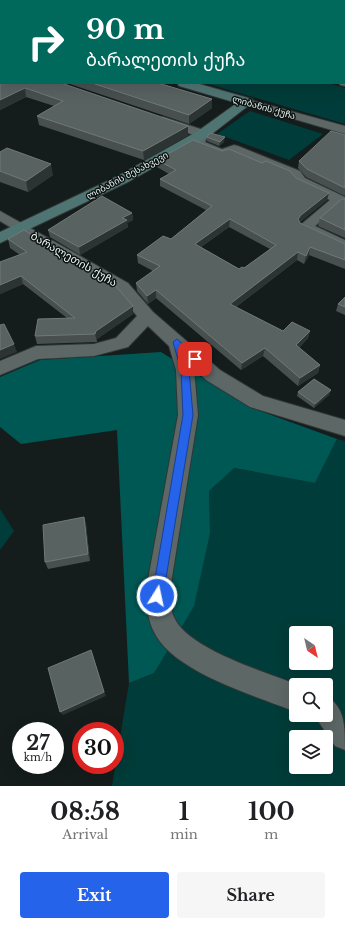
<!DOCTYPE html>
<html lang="en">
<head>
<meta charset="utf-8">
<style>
  body { margin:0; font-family:"Libre Baskerville","Noto Sans Georgian",serif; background:#f6f6f6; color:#202124; height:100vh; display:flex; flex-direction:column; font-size:15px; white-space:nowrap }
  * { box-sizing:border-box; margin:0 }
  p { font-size:13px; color:#757577 }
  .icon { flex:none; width:22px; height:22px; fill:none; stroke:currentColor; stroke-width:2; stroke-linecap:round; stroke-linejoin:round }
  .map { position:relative; height:786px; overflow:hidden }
  .drawer { display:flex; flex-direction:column; background:#fff; flex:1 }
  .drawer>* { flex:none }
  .hud { position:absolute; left:0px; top:0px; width:345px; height:84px; box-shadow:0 4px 16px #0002; background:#00695c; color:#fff; overflow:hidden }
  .needle { width:26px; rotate:145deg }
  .buttons { position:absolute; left:289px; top:626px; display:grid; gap:8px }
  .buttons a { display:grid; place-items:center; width:44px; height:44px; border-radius:4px; background:#fff; box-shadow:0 4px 16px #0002; font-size:20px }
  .speed { position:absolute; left:12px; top:722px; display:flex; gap:8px; font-size:20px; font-weight:700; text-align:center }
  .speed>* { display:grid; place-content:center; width:52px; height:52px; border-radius:50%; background:#fff; box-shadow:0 4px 16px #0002; line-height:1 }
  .speed small { font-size:10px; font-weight:400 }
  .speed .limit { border:6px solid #d22; background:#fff; color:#111 }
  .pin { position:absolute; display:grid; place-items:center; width:34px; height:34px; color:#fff; margin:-17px; border-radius:8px; box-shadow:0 2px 6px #0006 }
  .me { position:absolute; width:44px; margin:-22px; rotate:10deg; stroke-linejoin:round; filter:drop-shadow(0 0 3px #0008) }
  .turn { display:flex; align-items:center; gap:14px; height:84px; padding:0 20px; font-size:18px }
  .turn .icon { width:52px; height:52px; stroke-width:2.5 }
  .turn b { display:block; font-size:28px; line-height:34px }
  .eta { display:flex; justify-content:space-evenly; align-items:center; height:68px; text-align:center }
  .eta b { font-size:24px; font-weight:700; line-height:28px }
  .action { display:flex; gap:8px; margin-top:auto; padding:8px 20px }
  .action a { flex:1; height:46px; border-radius:4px; background:#2563eb; color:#fff; font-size:16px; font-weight:700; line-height:46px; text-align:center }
  .action a+a { background:#f6f6f6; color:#202124 }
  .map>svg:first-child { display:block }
  .green { fill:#003c39; fill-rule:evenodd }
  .forest { fill:#005854 }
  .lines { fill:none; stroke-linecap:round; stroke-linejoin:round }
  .street-casing { stroke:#313636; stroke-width:2 }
  .secondary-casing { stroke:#313636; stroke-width:2 }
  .street { fill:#5c6766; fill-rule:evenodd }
  .secondary { fill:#4f7573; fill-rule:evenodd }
  .wall { fill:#47504f; fill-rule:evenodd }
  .shaded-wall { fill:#2b3433 }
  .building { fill:#586261; stroke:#707978; fill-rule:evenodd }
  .route { fill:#2563eb; stroke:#184099 }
  .labels { text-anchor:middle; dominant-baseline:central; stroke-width:3; stroke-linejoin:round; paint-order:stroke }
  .far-street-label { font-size:9px; fill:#edf4f3; stroke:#0b1413 }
  .street-label { font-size:11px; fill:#edf4f3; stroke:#0b1413 }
</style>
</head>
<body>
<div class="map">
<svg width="345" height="786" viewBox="0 0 345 786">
  <rect width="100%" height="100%" fill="#141d1c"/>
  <!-- green -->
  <g class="green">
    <path d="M205,83H328L345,88V124Z"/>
    <path d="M250,111L323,134L289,160L217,134Z"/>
    <path d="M337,439L345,441V786H112L129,683L154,673L210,533L209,491L233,468L315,483ZM296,633H326V663H296ZM296,685H326V715H296ZM296,737H326V767H296Z"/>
    <path d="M0,509L14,531L0,550Z"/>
  </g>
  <!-- forest -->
  <path class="forest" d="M161,352L249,407L337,439L315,483L234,468L209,491L210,533L194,606L154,673L129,683L117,430L21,444L0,427V377L40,360Z"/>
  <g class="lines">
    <defs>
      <g id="street">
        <path d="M1,19V25L0,26V20Z"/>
        <path d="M247,99L345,126V134L243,104L242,102L243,100Z"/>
        <path d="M163,117L207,131L209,134L205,142L222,149L234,145L238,146L300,171L305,178L345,197V206L340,205L315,226L345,240V251L300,230L298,227L330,200L295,184L290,177L234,153L222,157L194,147L192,144L196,136L159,122L157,120L159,118Z"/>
        <path d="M0,211L128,283L153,312L220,370L263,396L345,420V436L250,407L206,380L194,368L198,415L169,596C171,603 171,611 174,617C187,649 266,672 298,685H296V712C256,696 173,672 154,632C148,620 147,608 145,596L178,415L176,370L169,346L148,326L128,347L94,356L38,359L0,375V361L36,346L94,344L116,338L137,316L116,291L0,221Z"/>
        <path d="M326,696C345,707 345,726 345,750L335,746L314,715H326Z"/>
      </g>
      <g id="secondary">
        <path d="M21,0H34L35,1H22Z"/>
        <path d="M44,0H55L43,1Z"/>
        <rect x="0" y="2" width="1" height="6"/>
        <path d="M344,78L345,86L340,85L339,83H344Z"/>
        <path d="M177,83H196L252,99L253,102L208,137L128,182L0,243V232L118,176L198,131L237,103L179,86Z"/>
      </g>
    </defs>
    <!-- street casing -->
    <use href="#street" class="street-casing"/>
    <!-- secondary casing -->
    <use href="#secondary" class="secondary-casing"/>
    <!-- street -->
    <use href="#street" class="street"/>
    <!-- secondary -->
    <use href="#secondary" class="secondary"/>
  </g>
  <!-- wall -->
  <g class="wall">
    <path d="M104,0H232L230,1H104Z"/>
    <path d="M344,6L345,7V45H344Z"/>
    <path d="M0,33L1,34V83H61L188,135L144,160L39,125L37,116L54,106L26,97L0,110Z"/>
    <path d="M345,47V67L344,66V48Z"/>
    <path d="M67,83H158L212,99V108L189,124Z"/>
    <path d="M345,135V196L306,177L298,168L299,161Z"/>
    <path d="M207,137L224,142L219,146L207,141Z"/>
    <path d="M0,152L53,175L28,192L0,182Z"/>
    <path d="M157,160L296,178L329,193L327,200L300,222V223L345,244V269L309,255L304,264L297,260L236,307L283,331H310L308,338L299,348L320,365L318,373L298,386L263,356L241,370L156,298L148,304L137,291L136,283L153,271L138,263L137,255L171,239L206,210L160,186V179L169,174L157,167ZM229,227L270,249L244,268L239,269L201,247Z"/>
    <path d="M345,199V238L318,226L320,218Z"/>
    <path d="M132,213L133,220L127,223L128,227L80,255L50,237L48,230Z"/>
    <path d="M8,239L133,306V314L97,339V342L37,344L35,336L67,318L23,284L0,294V262L20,255L10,248Z"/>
    <path d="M345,297V315L336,311L338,304Z"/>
    <path d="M331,390L329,395L314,408L297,396L298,392Z"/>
    <path d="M84,517L86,524L90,561L48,569L45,562Z"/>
  </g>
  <!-- shaded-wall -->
  <g class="shaded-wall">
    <path d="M217,0H232L230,1H215Z"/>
    <path d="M25,88L26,97L0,110V100Z"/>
    <path d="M212,99V108L189,124V115Z"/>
    <path d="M188,126V135L144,160L143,151Z"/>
    <path d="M225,137L224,142L219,146L220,142Z"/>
    <path d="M51,164L53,175L28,192L26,181Z"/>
    <path d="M329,193L327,200L299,223L298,219L301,215Z"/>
    <path d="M132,213L133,220L127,223L128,227L80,255L79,247L122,218Z"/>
    <path d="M230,219L229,227L195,251V244Z"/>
    <path d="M310,247L309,255L304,264L306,256Z"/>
    <path d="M298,252L297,260L229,312L230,304Z"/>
    <path d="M21,276L23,284L0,294V285Z"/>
    <path d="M156,290V298L148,304L147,296Z"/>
    <path d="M133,306V314L97,339V342L95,334L96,331Z"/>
    <path d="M310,331L308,338L294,353L296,345Z"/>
    <path d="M14,344L17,352L0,359V350Z"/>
    <path d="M265,348L263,356L241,370L242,363Z"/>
    <path d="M320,365L318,373L298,386L300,378Z"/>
    <path d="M331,390L329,395L314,408L315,404Z"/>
    <path d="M84,517L86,524L90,561L88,554Z"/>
    <path d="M91,650L106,696L63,715L60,712Z"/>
  </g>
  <!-- building -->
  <g class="building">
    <path d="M113,0H217L215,1H118Z"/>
    <path d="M279,0H311L316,1H277Z"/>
    <path d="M344,6L345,7V34H344Z"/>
    <path d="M0,33L1,34V83H61L188,126L143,151L37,116L63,101L25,88L0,100V62L1,55L0,54V47L1,40L0,39Z"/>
    <path d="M345,47V55H344V48Z"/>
    <path d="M92,83H158L212,99L189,115Z"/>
    <path d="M331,131L345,135V188L307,169L299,161Z"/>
    <path d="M210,133L225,137L220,142L207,137Z"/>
    <path d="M193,140L222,151L229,149L262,163L266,161L290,171L296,178L329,193L301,215L298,219L300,223L345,244V260L310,247L306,256L298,252L230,304L283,331L292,322L310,331L296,345L320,365L300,378L265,348L242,363L156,290L147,296L136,283L160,266L137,255L163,236L171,239L212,206L160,179L176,170L157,160ZM230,219L276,245L244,268L242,267L239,269L195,244Z"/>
    <path d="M7,148L51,164L26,181L0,171V152Z"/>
    <path d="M102,196L132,213L122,218L127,220L79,247L48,230Z"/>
    <path d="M342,199H345V230L320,218Z"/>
    <path d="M24,230L114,284L133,306L96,331L95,334L35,336L38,319L75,318L21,276L0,285V262L27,252L8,239Z"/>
    <path d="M345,297V307L338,304Z"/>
    <path d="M4,324L14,344L0,350V325Z"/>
    <path d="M314,379L331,390L315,404L298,392Z"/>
    <path d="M84,517L88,554L45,562L43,525Z"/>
    <path d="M91,650L104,692L60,712L48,668Z"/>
  </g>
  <!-- route -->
  <path class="route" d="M177,339L200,359L195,362L185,354L189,370L193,415L163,596L162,600L157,602L153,600L152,596L183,415L181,370L173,342Z"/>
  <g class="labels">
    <!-- far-street labels -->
    <g class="far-street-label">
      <text transform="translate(264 107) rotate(16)">ლიბანის ქუჩა</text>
      <text transform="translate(127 175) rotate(-28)">ლიბანის შესახვევი</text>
    </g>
    <!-- street labels -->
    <g class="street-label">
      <text transform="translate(74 259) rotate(30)">ბარალეთის ქუჩა</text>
    </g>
  </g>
</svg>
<div class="buttons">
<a><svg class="needle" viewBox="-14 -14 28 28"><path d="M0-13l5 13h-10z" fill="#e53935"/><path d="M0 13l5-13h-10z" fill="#757577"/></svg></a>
<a><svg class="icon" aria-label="search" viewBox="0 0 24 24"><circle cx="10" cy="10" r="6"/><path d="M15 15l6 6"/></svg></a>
<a><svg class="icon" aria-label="layers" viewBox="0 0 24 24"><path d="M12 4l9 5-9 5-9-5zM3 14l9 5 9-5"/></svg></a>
</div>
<div class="speed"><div>27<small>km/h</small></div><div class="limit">30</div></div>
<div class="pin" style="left:195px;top:359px;background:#d93025"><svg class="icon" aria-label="arrive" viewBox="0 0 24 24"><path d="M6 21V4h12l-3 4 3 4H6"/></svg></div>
<svg class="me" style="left:157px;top:596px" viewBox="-20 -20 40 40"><circle r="17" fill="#2563eb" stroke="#fff" stroke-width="3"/><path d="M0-11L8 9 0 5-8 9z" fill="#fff"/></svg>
<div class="hud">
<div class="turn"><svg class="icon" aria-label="right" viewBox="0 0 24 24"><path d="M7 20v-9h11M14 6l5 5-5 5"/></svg><div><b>90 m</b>ბარალეთის ქუჩა</div></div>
</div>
</div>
<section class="drawer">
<div class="eta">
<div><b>08:58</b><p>Arrival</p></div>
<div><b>1</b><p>min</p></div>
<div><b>100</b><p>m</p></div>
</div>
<div class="action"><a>Exit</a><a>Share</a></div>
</section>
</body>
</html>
